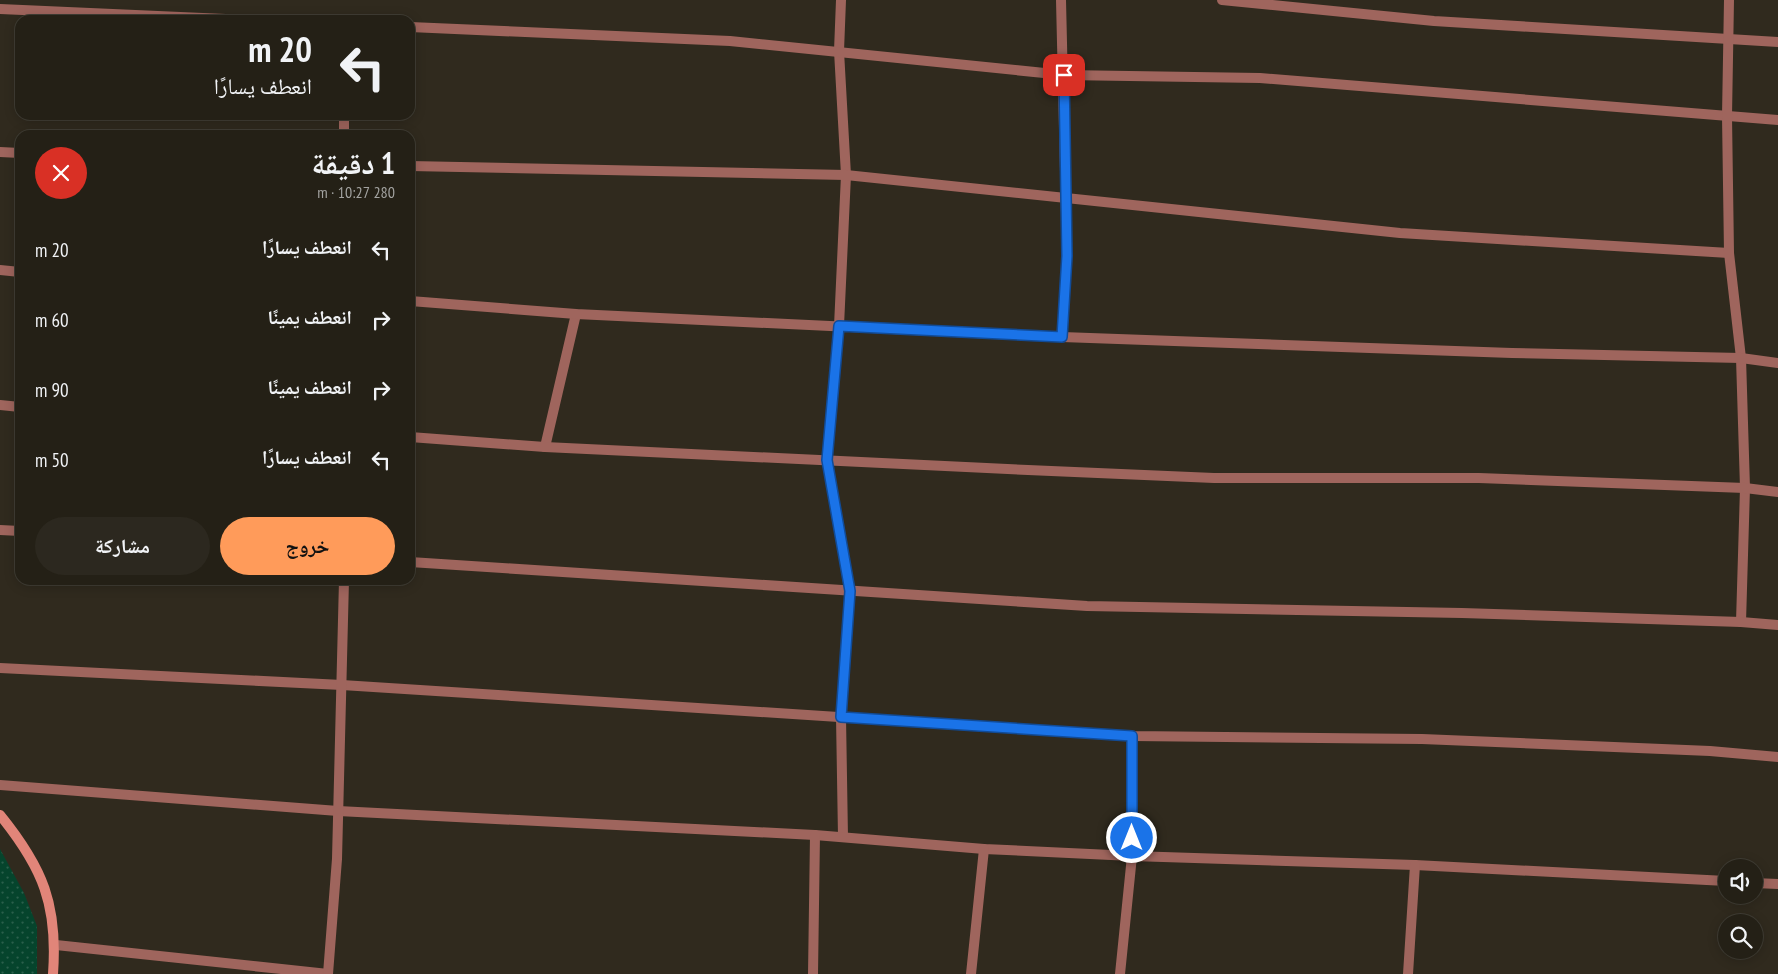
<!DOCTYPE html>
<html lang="ar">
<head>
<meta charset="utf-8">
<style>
  body { margin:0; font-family:"PT Sans Narrow","Noto Naskh Arabic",sans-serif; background:#2c281f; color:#f1f3f6; direction:rtl; height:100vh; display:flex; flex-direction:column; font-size:19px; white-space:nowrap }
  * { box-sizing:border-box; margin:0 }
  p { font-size:16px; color:#a3a3a1 }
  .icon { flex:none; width:28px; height:28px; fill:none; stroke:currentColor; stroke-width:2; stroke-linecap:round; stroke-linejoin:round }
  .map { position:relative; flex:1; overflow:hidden; direction:ltr }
  .details { position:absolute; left:15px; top:130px; width:400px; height:455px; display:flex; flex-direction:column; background:#242016; border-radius:15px; box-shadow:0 2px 12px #0003,0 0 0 1px #413e35; direction:rtl }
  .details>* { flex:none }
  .guide { position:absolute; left:15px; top:15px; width:400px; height:105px; border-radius:15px; box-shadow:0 2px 12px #0003,0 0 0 1px #413e35; direction:rtl; background:#242016; color:#f1f3f6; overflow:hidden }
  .tools { position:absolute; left:1718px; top:859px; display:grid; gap:10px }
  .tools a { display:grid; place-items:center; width:45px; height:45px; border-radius:50%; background:#242016; box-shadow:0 2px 12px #0003,0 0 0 1px #413e35; font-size:25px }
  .pin { position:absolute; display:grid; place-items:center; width:42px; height:42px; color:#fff; margin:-21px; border-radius:10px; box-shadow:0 2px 8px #0006 }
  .me { position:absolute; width:55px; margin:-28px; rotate:0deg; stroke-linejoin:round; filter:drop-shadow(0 0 4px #0008) }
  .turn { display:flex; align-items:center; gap:18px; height:105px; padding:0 20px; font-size:22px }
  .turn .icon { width:65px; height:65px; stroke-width:2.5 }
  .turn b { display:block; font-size:35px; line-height:42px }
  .round { display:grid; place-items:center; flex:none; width:52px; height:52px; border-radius:26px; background:#2c281f }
  .head { display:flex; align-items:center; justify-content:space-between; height:85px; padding:0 20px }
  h1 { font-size:30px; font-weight:700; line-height:38px }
  .cta { display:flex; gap:10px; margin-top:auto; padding:10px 20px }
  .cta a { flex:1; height:58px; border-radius:30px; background:#ff9b5a; color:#111; font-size:20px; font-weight:700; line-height:58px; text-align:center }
  .cta a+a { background:#2c281f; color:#f1f3f6 }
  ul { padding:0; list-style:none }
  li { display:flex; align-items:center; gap:15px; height:70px; padding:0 20px }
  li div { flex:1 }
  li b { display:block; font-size:19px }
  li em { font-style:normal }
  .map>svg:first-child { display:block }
  .park { fill:url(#park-dots) }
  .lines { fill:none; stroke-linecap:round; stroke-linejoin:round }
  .service { stroke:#9f655d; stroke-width:10 }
  .minor { stroke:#9f655d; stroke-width:10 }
  .secondary { stroke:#e18579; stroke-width:10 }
  .route-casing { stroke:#114b97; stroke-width:12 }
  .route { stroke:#1a73e8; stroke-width:9 }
</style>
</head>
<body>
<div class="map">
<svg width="1778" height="974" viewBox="0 0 1778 974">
  <defs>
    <pattern id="park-dots" width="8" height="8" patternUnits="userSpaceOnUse" patternTransform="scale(1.25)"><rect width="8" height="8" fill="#05442c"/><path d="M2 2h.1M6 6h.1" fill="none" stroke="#2a5f4b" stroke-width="1.8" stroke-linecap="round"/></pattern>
  </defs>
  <rect width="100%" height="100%" fill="#302a1e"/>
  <!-- park -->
  <path class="park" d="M0,849L24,893L37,926V974H0Z"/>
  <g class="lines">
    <!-- service -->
    <g class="service">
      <path d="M841,0L839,51L846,175L839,326L827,460L850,591L841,717L843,837"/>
      <path d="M1222,0L1434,21L1778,42"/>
      <path d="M0,9L248,20"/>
      <path d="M410,27L730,41L1064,75L1260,78L1778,120"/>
      <path d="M0,152L20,153"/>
      <path d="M410,166L846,175L1400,233L1729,253"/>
      <path d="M545,447L576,314"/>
    </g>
    <!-- minor -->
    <g class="minor">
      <path d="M1061,0L1067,257L1062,337"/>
      <path d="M1729,0L1727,116L1729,253L1741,358L1745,488L1741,622"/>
      <path d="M344,115V135"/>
      <path d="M0,270L20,272"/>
      <path d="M410,301L576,314L1062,337L1512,353L1741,358L1778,363"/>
      <path d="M0,405L20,407"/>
      <path d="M410,437L545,447L1028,470L1214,478H1479L1745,488L1778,492"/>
      <path d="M0,530L20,531"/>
      <path d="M410,562L1087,606L1462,613L1741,622L1778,625"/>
      <path d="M0,668L342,685L1132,736L1422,739L1710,751L1778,757"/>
      <path d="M0,785L338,811L815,835L984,849L1132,856L1415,865L1726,881"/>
      <path d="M1754,883L1778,884"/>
      <path d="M56,945L328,974"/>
      <path d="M328,974L337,859L344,580"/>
      <path d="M813,974L815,835"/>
      <path d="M971,974L984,849"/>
      <path d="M1120,974L1132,856V736"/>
      <path d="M1408,974L1415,865"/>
    </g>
    <!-- secondary -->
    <path class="secondary" d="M0,815C43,868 58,905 53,974"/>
  </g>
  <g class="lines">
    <defs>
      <path id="route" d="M1064,75L1067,256L1062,337L839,326L827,460L850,591L841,717L1132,736V838"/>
    </defs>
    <!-- route casing -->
    <use href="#route" class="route-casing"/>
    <!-- route -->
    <use href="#route" class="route"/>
  </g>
</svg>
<div class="tools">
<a><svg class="icon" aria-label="sound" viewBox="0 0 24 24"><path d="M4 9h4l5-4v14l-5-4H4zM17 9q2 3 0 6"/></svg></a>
<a><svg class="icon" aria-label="search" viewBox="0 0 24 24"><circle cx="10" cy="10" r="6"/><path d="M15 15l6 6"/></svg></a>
</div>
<div class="pin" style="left:1064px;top:75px;background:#d93025"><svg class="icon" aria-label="arrive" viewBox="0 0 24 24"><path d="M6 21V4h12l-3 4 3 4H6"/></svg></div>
<svg class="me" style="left:1132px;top:838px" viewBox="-20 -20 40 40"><circle r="17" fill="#1a73e8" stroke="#fff" stroke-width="3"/><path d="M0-11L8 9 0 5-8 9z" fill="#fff"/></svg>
<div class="guide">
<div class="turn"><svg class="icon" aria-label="left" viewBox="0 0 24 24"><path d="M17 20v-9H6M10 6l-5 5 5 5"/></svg><div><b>20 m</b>انعطف يسارًا</div></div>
</div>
<section class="details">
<div class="head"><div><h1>1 دقيقة</h1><p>280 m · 10:27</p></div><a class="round" style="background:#d93025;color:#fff"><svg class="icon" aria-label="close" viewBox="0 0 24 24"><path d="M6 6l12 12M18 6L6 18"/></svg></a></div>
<ul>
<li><svg class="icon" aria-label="left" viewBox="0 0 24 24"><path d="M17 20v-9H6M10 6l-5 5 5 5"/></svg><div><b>انعطف يسارًا</b></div><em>20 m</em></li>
<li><svg class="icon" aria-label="right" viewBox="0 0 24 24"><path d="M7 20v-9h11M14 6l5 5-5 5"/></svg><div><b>انعطف يمينًا</b></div><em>60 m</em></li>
<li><svg class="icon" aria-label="right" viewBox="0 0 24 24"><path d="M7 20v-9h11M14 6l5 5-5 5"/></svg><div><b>انعطف يمينًا</b></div><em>90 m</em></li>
<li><svg class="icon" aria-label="left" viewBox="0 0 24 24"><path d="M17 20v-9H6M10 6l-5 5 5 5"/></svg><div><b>انعطف يسارًا</b></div><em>50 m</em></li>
</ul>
<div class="cta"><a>خروج</a><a>مشاركة</a></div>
</section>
</div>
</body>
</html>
